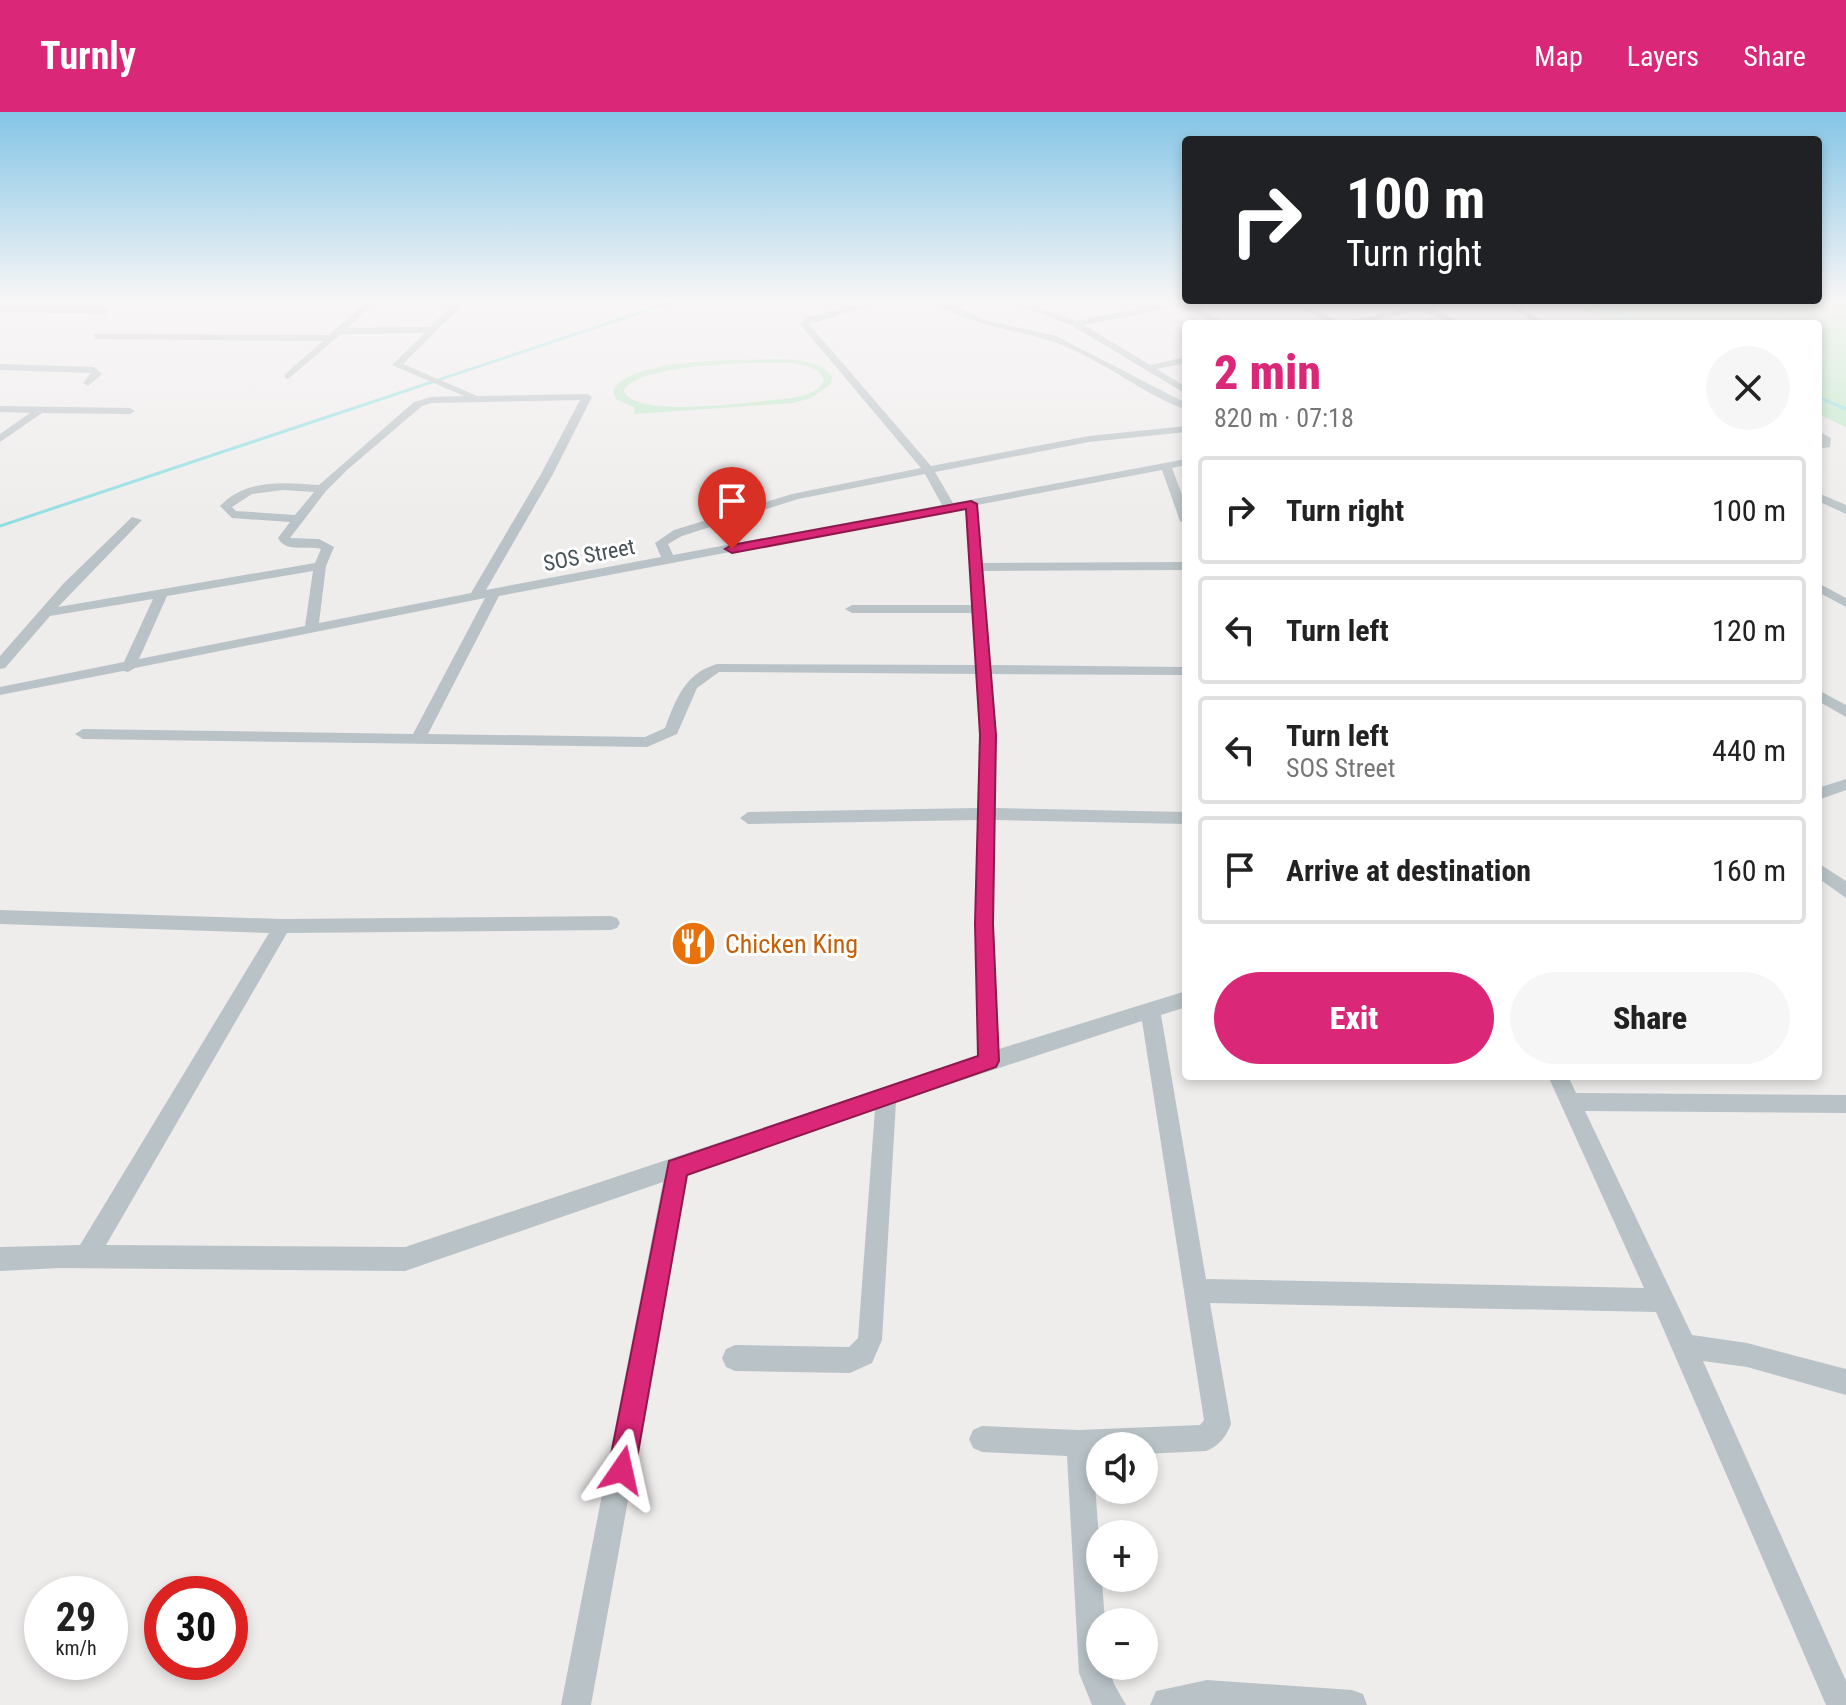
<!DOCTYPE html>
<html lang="en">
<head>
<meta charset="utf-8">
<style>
  body { margin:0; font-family:"Roboto Condensed",sans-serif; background:#f6f6f6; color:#222; height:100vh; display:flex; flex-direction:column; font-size:30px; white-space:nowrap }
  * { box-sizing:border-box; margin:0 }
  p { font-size:26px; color:#767676 }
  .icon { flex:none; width:44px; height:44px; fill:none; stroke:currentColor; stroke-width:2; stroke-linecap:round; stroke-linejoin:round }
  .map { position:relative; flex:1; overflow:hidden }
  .panel { position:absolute; left:1182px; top:208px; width:640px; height:760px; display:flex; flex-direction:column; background:#fff; border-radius:8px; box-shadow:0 4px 12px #0003 }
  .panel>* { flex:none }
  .top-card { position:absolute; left:1182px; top:24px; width:640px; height:168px; border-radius:8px; box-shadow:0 4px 12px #0003; background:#202124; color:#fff; overflow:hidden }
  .buttons { position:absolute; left:1086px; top:1320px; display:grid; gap:16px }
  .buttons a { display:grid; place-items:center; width:72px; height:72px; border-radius:50%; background:#fff; box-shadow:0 4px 12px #0003; font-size:40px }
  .speed { position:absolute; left:24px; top:1464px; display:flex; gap:16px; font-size:40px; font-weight:700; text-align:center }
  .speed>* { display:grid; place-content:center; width:104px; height:104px; border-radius:50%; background:#fff; box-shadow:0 4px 12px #0003; line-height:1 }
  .speed small { font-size:20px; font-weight:400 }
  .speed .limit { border:12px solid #d22; background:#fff; color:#111 }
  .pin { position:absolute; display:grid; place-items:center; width:68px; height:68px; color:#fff; margin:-82px -34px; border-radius:50% 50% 50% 0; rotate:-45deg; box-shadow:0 0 8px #0007 }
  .pin .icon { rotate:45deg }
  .me { position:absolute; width:88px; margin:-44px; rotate:11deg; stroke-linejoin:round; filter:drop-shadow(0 0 6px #0008) }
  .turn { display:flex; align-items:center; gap:28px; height:168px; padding:0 32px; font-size:36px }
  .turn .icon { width:104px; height:104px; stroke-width:2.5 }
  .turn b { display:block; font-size:56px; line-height:68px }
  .round { display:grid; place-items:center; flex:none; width:84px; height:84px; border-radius:42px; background:#f6f6f6 }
  .head { display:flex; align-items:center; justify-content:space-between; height:136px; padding:0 32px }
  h1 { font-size:48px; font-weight:800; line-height:60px; color:#db2777 }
  .action { display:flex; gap:16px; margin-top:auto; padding:16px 32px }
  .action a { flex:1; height:92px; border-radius:48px; background:#db2777; color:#fff; font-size:32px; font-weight:800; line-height:92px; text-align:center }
  .action a+a { background:#f6f6f6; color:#222 }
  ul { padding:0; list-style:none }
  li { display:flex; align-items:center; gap:24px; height:108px; margin:0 16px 12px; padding:0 16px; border:4px solid #e0e0e0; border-radius:8px }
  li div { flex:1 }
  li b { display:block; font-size:30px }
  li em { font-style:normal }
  header { display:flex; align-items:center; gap:48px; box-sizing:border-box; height:112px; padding:0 40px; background:#db2777; color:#fff }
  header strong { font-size:38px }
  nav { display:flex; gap:44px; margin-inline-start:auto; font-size:28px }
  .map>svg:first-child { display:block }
  .green { fill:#bee9c7; fill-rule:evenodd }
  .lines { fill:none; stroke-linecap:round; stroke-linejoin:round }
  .stream { stroke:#8fdfe2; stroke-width:3 }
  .minor { fill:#b9c3c7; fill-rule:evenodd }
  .route { fill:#db2777; stroke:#8e194d; stroke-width:2 }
  .labels { text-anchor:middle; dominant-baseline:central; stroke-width:6; stroke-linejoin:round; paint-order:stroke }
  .far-street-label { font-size:22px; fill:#465257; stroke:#fff }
  .food-label { font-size:26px; fill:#c56008; stroke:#fff; text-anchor:start }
</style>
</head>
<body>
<header>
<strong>Turnly</strong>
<nav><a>Map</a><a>Layers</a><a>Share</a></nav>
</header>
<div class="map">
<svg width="1846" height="1593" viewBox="0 0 1846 1593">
  <rect width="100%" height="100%" fill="#efecec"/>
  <!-- green -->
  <g class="green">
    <path d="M1555,188H1846V315L1818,302V212H1614Z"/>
    <path d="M781,247C800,248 819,249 832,264L831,272L811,286L793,291L634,302L635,296L616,287L613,279C630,244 744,249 781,247ZM792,251C805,253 820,255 824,269C816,283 799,285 784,287C755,289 635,308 624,279C637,251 760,250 792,251Z"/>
  </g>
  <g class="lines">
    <!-- stream -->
    <g class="stream">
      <path d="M1584,188L1643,212"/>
      <path d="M1818,285L1846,297"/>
      <path d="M0,414L678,188"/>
    </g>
    <!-- minor -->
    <g class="minor">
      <path d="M369,188H378L347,216L430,215L458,188H467L403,252L477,284L587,282L592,285L553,362L486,478L661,445L655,431L674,418L792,382L921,356L800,212L806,205L876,188H890L809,212L931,354L1089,324L1186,314V320L1089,330L935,360L953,391L1186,347V353L1172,356L1186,393V413L1180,409L1162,358L977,393L982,451L1186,450V458L982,459L990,553L1186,555V563L991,562L996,623L995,696L1186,700V712L995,708L993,812L999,937L1186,879V895L1161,903L1206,1167L1644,1176L1548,964H1568L1576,981L1846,983V1001L1585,999L1692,1223L1747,1231L1846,1257V1283L1747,1255L1703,1249L1846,1569V1593H1826L1656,1200L1210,1191L1231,1312C1226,1325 1219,1334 1206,1339L1144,1342V1334H1100V1343L1093,1344L1105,1510H1100V1554H1108L1114,1572L1126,1593H1092L1079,1561L1067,1344L982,1340L973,1336L969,1327L973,1318L982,1314L1079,1318L1200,1313L1204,1308L1142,909L896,990L882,1228L872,1251L850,1261L735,1259L726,1255L722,1246L726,1237L735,1233L849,1235L858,1226L875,997L687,1062L591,1593H561L663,1070L405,1159L60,1156L0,1159V1135L80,1133L269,821L0,812V798L282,807L611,804L617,806L620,811L617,816L611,818L287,821L106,1133L405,1135L979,944L975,812L978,708L748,712L740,706L748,700L978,696L980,623L976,562L719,560L697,576L677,622L647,635L83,627L75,622L83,617L413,622L485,486L135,556L128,560L123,559L0,583V575L124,550L153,487L50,504L5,556L0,557V544L64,471L132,405L142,408L58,495L315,451L321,437C307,433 285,441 278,426L290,410L232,406L220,394C247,366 284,371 319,373L414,290L431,285L464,284L392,253L425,221L341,222L288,267L285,266V262L323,229L96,227L93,222L329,223ZM580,288L541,362L471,481L319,511L326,454L334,435L319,427L290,426L326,379L347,358L422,294L432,291ZM925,362L942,393L673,443L668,432L682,424L798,387ZM283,378L314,380L295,403L236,399L232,395L252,382ZM965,395L972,493H852L845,497L852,501H972L976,553L717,552C685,561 676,587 665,616L645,625L428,622L499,484ZM313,459L305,514L139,547L167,484Z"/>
      <path d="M931,188H942L985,208L1056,224L1186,291V298C1146,283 1110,254 1071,237C1025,216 972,218 931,188Z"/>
      <path d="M1005,188H1017L1077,209L1182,188H1202L1191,192L1227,212H1216L1181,194L1084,213L1150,253L1186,245V251L1157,257L1186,275V282L1073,214Z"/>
      <path d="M1284,188H1295L1340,210L1444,188H1459L1431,196L1466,212H1454L1421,199L1355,212H1331Z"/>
      <path d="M1498,188H1508L1543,209L1532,212L1533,209Z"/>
      <path d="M0,194L105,196L109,199L105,202L0,200Z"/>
      <path d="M0,252L94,255L102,262L88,274L83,271L91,261L0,258Z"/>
      <path d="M0,294L130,296L135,299L130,302L42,301L0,330V322L30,301L0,300Z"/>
      <path d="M1818,319L1831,326L1830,335L1818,337V331L1821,329L1818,327Z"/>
      <path d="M1818,381L1846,393V402L1818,389Z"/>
      <path d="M1818,471L1846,486V495L1818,480Z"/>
      <path d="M1818,578L1846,593V605L1818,589Z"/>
      <path d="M1846,667V678L1818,688V676Z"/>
      <path d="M1818,751L1846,769V786L1818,766Z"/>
      <path d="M1207,1568L1352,1578L1363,1582L1367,1593H1150L1156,1579Z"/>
    </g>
  </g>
  <!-- sky -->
  <linearGradient id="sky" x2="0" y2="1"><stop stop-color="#84c5e6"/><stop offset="0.46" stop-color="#f8f6f6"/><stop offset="1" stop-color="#f8f6f6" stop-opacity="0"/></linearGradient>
  <rect width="1846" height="411" fill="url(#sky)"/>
  <!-- route -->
  <path class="route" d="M971,389L977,392L996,623L993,812L999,949L996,955L687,1063L635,1358L631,1368L622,1372L612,1368L608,1358L669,1049L978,944L975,812L980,623L966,397L732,441L725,437L732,433Z"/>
  <!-- icons -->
  <defs>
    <symbol id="restaurant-disc" viewBox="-11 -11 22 22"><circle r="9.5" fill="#e8710a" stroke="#fff"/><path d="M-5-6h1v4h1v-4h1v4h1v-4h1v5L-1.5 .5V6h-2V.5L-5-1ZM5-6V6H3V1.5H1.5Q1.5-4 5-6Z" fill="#fff"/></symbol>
  </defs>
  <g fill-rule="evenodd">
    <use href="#restaurant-disc" x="668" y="806" width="51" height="51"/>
  </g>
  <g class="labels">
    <!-- far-street labels -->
    <g class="far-street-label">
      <text transform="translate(589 443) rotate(-11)">SOS Street</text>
    </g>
    <!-- food labels -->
    <g class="food-label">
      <text x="725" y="832">Chicken King</text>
    </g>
  </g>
</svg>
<div class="buttons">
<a><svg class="icon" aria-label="sound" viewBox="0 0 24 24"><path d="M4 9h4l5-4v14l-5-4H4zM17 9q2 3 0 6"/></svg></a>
<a>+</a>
<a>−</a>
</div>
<div class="speed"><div>29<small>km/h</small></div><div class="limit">30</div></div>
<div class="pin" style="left:732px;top:437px;background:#d93025"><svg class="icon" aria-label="arrive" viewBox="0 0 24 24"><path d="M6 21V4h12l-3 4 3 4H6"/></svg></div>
<svg class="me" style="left:622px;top:1358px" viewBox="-20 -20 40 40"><path d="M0-17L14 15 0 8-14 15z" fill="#db2777" stroke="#fff" stroke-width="4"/></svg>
<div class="top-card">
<div class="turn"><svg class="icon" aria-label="right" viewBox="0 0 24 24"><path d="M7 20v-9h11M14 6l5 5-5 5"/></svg><div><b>100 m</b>Turn right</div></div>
</div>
<section class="panel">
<div class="head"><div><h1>2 min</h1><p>820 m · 07:18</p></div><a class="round"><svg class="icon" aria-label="close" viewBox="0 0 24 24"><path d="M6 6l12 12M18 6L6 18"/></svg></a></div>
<ul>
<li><svg class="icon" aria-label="right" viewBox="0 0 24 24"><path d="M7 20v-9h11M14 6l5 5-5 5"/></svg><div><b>Turn right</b></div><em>100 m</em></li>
<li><svg class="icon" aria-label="left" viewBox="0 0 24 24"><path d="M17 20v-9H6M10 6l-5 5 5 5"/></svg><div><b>Turn left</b></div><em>120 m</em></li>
<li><svg class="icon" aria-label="left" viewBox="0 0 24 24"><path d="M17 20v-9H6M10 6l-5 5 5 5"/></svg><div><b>Turn left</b><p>SOS Street</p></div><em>440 m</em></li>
<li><svg class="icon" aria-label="arrive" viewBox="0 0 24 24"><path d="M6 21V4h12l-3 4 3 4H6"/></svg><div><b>Arrive at destination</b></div><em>160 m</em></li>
</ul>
<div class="action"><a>Exit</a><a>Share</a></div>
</section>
</div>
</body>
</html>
